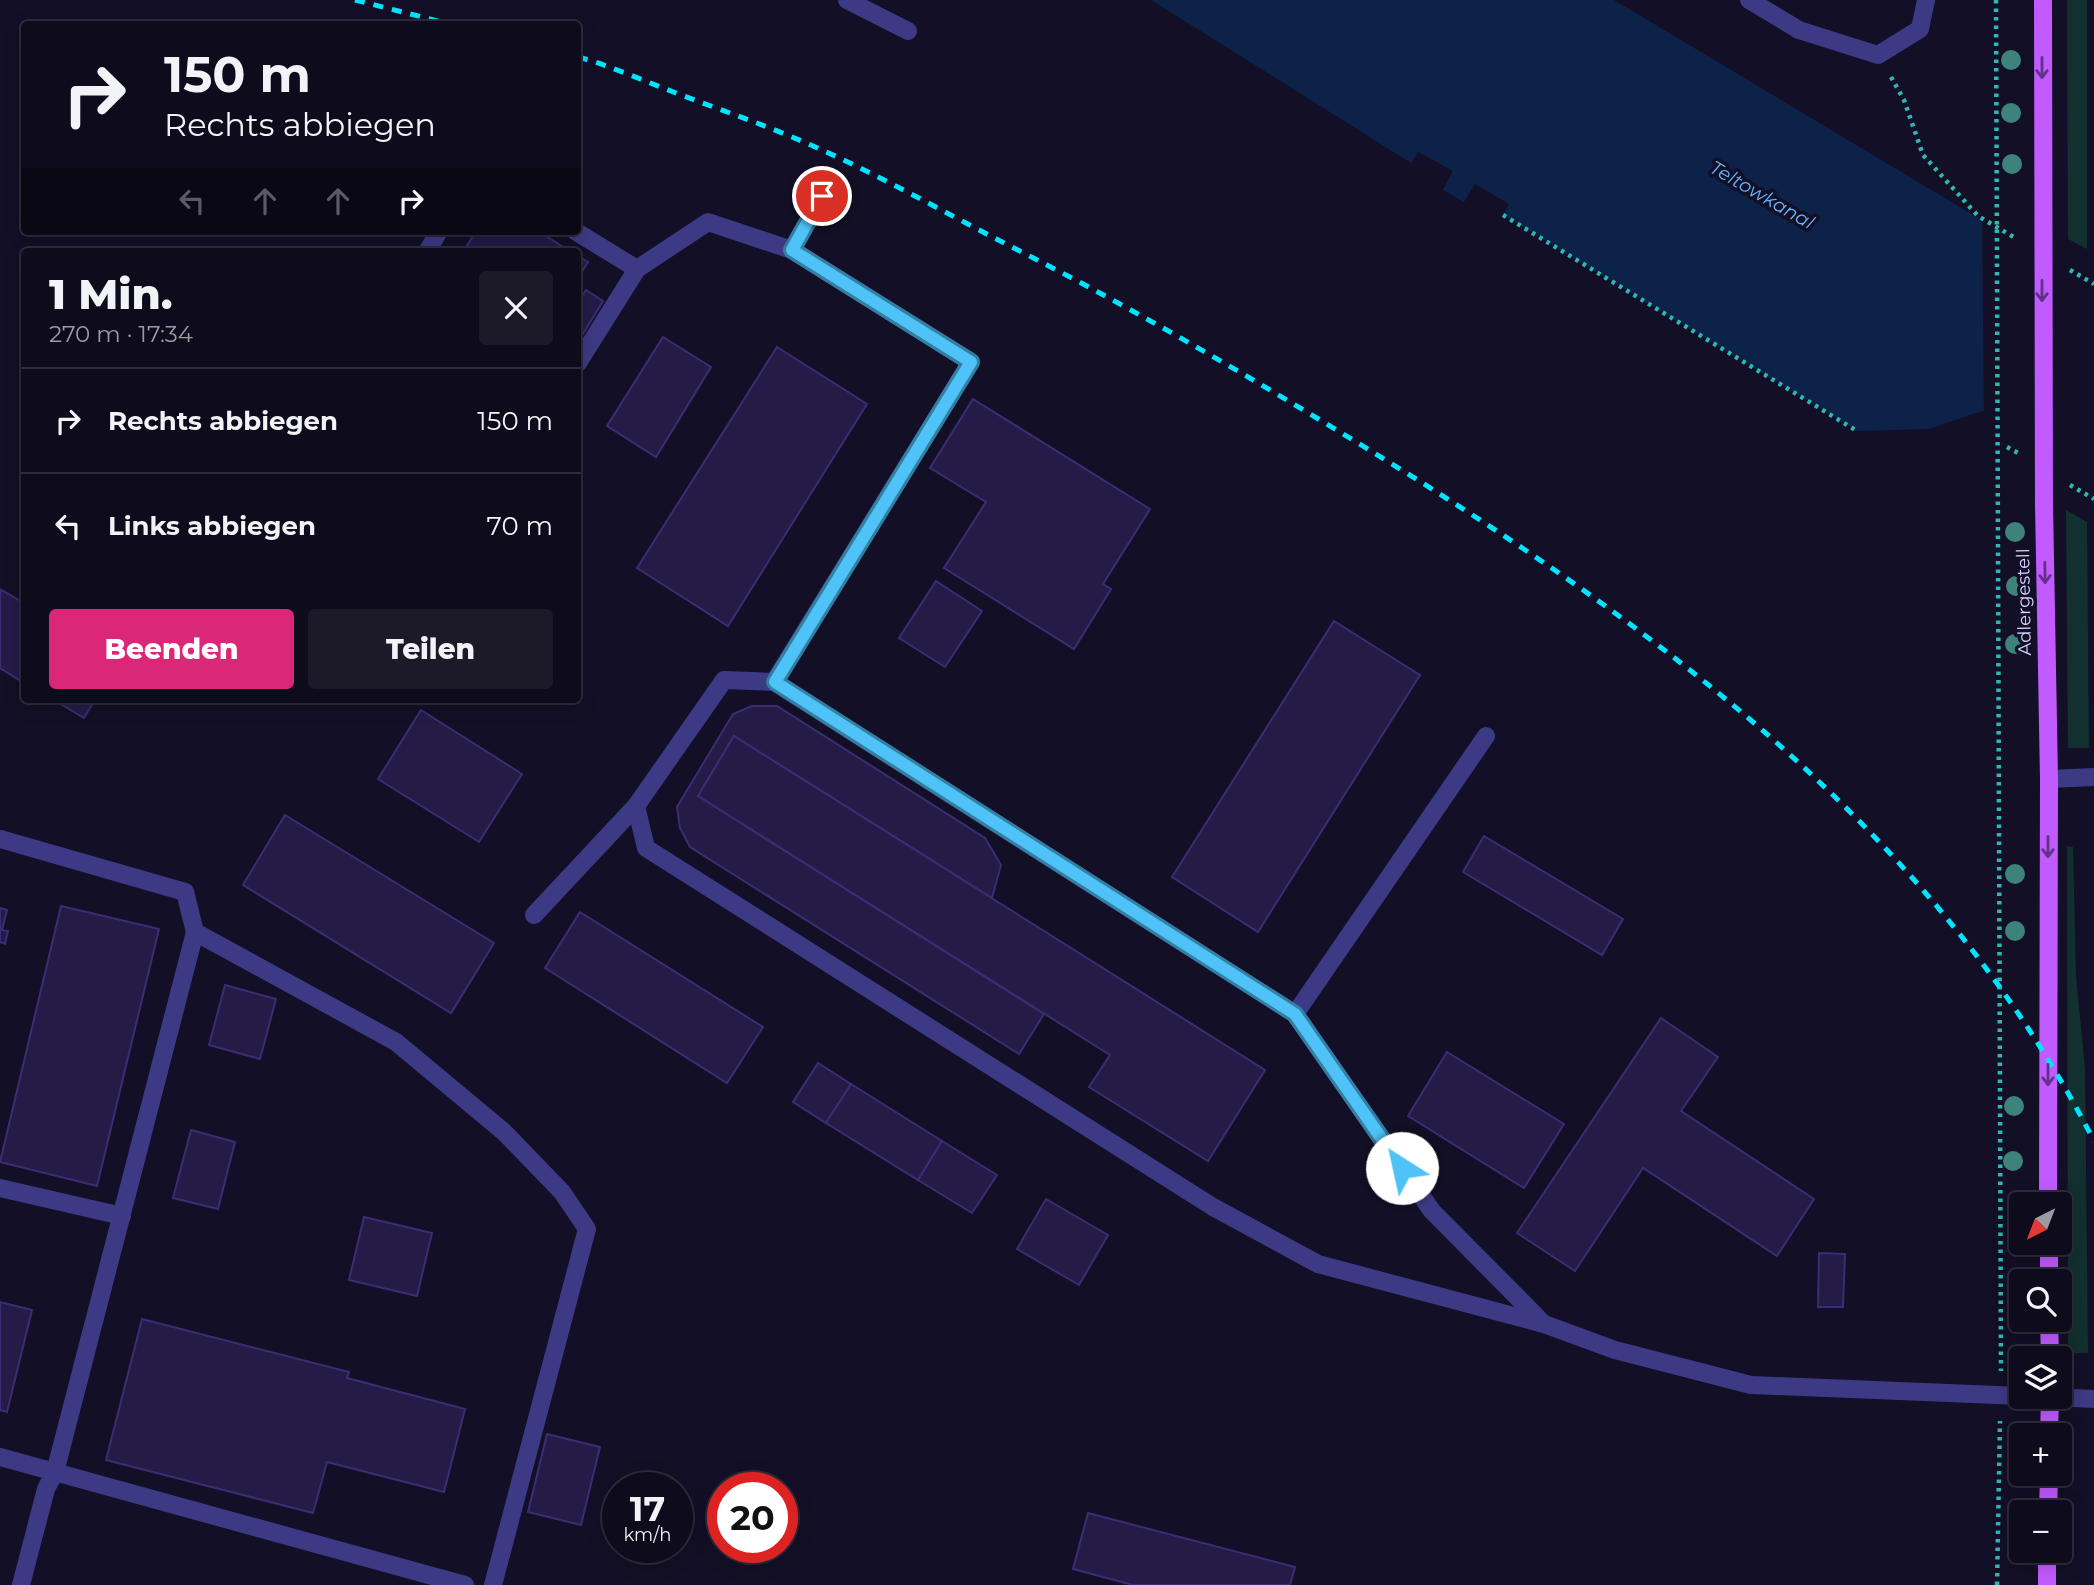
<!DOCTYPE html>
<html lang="de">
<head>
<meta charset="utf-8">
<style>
  body { margin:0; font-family:Montserrat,sans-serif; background:#1c1929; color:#f1f3f6; height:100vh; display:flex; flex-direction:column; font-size:26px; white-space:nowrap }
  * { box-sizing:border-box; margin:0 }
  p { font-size:23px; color:#9b9ba3 }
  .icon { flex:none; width:38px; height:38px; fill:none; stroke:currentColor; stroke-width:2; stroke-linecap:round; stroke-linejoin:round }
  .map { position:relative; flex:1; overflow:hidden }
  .side { position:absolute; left:21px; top:248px; width:560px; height:455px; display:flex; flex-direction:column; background:#0e0b1c; border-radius:7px; box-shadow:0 4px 18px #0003,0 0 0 2px #2e2b3b }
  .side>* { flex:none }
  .top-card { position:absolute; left:21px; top:21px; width:560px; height:214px; border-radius:7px; box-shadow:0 4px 18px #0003,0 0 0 2px #2e2b3b; background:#0e0b1c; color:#f1f3f6; overflow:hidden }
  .needle { width:46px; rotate:222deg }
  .buttons { position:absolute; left:2009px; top:1192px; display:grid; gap:14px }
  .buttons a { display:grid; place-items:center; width:63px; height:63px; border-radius:7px; background:#0e0b1c; box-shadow:0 4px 18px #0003,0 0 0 2px #2e2b3b; font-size:35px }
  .speed { position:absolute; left:602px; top:1472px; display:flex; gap:14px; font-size:35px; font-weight:700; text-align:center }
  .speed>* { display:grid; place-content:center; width:91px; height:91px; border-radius:50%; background:#0e0b1c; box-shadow:0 4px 18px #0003,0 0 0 2px #2e2b3b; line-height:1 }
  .speed small { font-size:18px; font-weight:400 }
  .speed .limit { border:10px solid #d22; background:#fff; color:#111 }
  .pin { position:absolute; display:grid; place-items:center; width:60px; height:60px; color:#fff; margin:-30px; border:4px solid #fff; border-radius:50%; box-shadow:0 2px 7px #0007 }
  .me { position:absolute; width:77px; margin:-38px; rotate:325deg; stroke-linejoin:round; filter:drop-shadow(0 0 5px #0008) }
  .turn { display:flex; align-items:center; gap:24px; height:147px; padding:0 28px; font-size:32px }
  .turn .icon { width:91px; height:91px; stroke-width:2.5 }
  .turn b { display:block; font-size:49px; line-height:60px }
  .lanes { display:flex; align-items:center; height:66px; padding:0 28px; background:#0003; justify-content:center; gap:35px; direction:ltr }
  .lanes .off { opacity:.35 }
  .round { display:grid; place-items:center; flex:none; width:74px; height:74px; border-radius:7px; background:#1c1929 }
  .overview { display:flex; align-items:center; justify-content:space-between; height:119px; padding:0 28px }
  h1 { font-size:42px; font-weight:800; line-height:52px }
  .cta { display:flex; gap:14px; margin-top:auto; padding:14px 28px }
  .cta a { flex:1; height:80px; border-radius:7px; background:#db2777; color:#fff; font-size:28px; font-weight:800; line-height:80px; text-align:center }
  .cta a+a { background:#1c1929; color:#f1f3f6 }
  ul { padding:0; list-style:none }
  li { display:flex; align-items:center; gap:21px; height:105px; padding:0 28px; border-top:2px solid #2e2b3b }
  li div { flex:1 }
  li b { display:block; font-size:26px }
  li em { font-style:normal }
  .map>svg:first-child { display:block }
  .green { fill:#12302f }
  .water { fill:#0c2248 }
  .pier { fill:#130f26 }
  .building { fill:#241b47; stroke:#3b2d73; stroke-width:2 }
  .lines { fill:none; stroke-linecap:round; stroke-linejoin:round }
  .path { stroke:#2fb8b0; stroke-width:4.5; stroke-dasharray:3.5 5; stroke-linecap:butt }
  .lane { stroke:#3d3a85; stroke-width:18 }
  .street { stroke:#3d3a85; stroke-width:18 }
  .primary { stroke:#c25bff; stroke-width:18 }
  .rail { stroke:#00e5ff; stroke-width:5; stroke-dasharray:10 9; stroke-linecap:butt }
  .tree { fill:#3d827b }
  .oneway { stroke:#623188 }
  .route-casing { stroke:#337fa1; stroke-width:18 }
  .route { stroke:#4fc3f7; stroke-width:12 }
  .labels { text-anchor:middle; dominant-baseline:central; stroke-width:7; stroke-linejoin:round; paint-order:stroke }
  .street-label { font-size:18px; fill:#d9d4ff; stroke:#130f26 }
  .water-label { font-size:19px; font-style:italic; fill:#62b6ff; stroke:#130f26 }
</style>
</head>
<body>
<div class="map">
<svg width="2094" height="1585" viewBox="0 0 2094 1585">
  <rect width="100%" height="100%" fill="#130f26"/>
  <!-- green -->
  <g class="green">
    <path d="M2067,0H2087V249L2068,239Z"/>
    <path d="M2066,510L2087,522L2089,748H2068Z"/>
    <path d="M2067,846L2073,847L2076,976L2085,1068L2088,1353H2068Z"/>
  </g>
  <!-- water -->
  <path class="water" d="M1151,0H1614L1980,219L2094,293V476L1982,411L1929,429L1857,431L1503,215L1509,204L1475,184L1464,202L1443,190L1453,171L1418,152L1411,163Z"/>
  <!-- pier -->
  <path class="pier" d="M1982,216L2094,289V480L1984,416Z"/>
  <!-- building -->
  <g class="building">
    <path d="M476,231H538L571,252H463Z"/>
    <path d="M578,256L588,262L578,278Z"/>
    <path d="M586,290L603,301L578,342V303Z"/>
    <path d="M663,337L711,367L656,457L607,426Z"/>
    <path d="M777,347L867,404L728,626L637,568Z"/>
    <path d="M973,399L1150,509L1103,584L1111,589L1074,649L944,568L986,502L930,468Z"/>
    <path d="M936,581L982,611L945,667L899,638Z"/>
    <path d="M0,589L24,603V683L0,668Z"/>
    <path d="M1334,621L1420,675L1258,932L1172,877Z"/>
    <path d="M54,700H95L84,718Z"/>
    <path d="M752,706H777L985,838L1001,865L992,898L734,736L698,796L1044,1014L1019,1054L690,847L680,828L677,807L733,714Z"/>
    <path d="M421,710L522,774L479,842L378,779Z"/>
    <path d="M734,736L1265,1070L1208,1161L1089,1087L1110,1055L698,796Z"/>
    <path d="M285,815L494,943L451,1013L243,885Z"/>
    <path d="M1484,836L1623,919L1602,955L1463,872Z"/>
    <path d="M61,906L159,929L97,1186L0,1162Z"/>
    <path d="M0,908L7,910L2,930L8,931L5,944L0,942Z"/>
    <path d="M580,912L763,1027L727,1083L545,968Z"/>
    <path d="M225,985L276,999L260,1059L209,1045Z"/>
    <path d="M1661,1018L1718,1057L1681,1111L1814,1199L1777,1256L1643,1168L1575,1271L1517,1233Z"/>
    <path d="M1447,1052L1564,1124L1524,1188L1408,1116Z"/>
    <path d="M818,1063L851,1084L826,1123L793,1102Z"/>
    <path d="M851,1084L942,1141L918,1180L826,1123Z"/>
    <path d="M191,1130L235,1142L218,1209L173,1198Z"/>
    <path d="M942,1141L997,1175L972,1213L918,1180Z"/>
    <path d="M1046,1199L1108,1235L1079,1285L1017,1249Z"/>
    <path d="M364,1217L432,1233L417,1296L349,1280Z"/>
    <path d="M1819,1253L1845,1254L1843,1307H1818Z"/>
    <path d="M0,1302L32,1310L7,1412L0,1410Z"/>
    <path d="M142,1319L349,1372L347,1378L465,1409L444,1492L327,1462L313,1513L106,1460Z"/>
    <path d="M547,1434L600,1447L581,1525L528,1512Z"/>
    <path d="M1088,1513L1295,1567L1290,1585H1133L1073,1569Z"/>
  </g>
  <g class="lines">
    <!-- path -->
    <g class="path">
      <path d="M1996,0L2001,1371"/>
      <path d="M1891,77L1904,100L1923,155L1978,216L2017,239"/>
      <path d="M1503,215L1857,431"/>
      <path d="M2070,270L2094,284"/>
      <path d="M2007,447L2018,453"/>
      <path d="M2070,485L2094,499"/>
      <path d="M1997,1585L2000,1421"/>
    </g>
    <!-- lane -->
    <g class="lane">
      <path d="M847,0L908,31"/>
      <path d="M575,231L637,269"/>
      <path d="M792,250L971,362L774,682L724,680L636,806L646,848L1213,1207L1318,1264L1544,1324L1615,1350L1751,1385L2021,1396"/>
      <path d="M427,252L439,231"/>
      <path d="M578,363L637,269L708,222L792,250L822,196"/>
      <path d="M774,682L1295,1014L1432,1211L1543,1323"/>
      <path d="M2049,779L2094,777"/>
      <path d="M0,839L185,892L195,932L396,1042L504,1132L562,1192L587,1229L493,1585"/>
      <path d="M534,915L636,806"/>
      <path d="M1295,1014L1486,736"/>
      <path d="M0,1188L122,1216"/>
      <path d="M2032,1396L2094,1399"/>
      <path d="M0,1457L465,1585"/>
      <path d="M21,1585L46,1489L55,1472L195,932"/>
    </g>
    <!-- street -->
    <path class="street" d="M1749,0L1799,30L1878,55L1920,29L1926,0"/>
    <!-- primary -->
    <g class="primary">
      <path d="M2043,0L2044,504L2049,779L2048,1204"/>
      <path d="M2049,1242V1281"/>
      <path d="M2049,1320L2050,1358"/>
      <path d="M2049,1435L2050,1396"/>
      <path d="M2048,1512L2049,1474"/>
      <path d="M2047,1585V1550"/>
    </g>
    <!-- rail -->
    <g class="rail">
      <path d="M355,0L450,24"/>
      <path d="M578,57C611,66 644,81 676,93C715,108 754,121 792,137C865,167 936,208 1006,244C1131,307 1252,378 1371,451C1659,628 1936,833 2094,1141"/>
    </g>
  </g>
  <!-- trees -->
  <g class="tree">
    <circle cx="2011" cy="60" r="10"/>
    <circle cx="2011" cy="113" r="10"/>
    <circle cx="2012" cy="164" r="10"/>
    <circle cx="2015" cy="532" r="10"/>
    <circle cx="2016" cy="586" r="10"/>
    <circle cx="2015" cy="644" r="10"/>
    <circle cx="2015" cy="874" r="10"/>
    <circle cx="2015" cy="931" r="10"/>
    <circle cx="2014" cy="1106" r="10"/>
    <circle cx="2013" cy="1161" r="10"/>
  </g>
  <!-- one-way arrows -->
  <defs><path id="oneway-shaft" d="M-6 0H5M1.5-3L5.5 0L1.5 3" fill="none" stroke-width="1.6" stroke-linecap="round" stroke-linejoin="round" transform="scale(1.75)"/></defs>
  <g class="oneway">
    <use href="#oneway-shaft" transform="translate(2042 68) rotate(90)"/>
    <use href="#oneway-shaft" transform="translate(2042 291) rotate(90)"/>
    <use href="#oneway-shaft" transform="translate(2045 573) rotate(89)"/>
    <use href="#oneway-shaft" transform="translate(2048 847) rotate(90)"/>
    <use href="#oneway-shaft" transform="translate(2048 1075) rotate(90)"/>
  </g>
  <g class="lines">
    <defs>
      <path id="route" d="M822,196L792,250L971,362L775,682L1295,1014L1402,1168"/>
    </defs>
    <!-- route casing -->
    <use href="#route" class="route-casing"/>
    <!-- route -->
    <use href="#route" class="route"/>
  </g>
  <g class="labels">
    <!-- street labels -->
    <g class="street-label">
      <text transform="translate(2024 602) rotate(-91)">Adlergestell</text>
    </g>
    <!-- water labels -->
    <g class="water-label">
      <text transform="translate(1762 195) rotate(30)">Teltowkanal</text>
    </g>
  </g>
</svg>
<div class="buttons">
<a><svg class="needle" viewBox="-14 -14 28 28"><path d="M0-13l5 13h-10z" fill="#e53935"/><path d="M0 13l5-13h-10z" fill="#9b9ba3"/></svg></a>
<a><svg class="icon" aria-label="search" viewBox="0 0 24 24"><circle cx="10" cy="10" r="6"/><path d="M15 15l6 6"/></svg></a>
<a><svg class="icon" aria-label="layers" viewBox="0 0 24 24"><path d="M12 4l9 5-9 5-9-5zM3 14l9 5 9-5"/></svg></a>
<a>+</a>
<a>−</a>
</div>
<div class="speed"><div>17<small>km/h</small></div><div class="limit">20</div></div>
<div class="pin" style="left:822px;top:196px;background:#d93025"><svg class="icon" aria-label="arrive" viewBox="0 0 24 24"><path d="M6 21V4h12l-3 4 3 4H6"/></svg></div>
<svg class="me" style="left:1402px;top:1168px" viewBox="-20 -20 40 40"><circle r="19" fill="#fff"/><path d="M0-13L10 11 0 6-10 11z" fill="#4fc3f7"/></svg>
<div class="top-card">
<div class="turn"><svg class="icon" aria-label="right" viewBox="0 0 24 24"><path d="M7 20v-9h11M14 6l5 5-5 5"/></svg><div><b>150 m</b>Rechts abbiegen</div></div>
<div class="lanes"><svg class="icon off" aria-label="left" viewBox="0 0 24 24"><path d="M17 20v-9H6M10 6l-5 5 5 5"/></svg><svg class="icon off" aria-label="ahead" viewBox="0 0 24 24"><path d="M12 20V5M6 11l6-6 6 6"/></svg><svg class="icon off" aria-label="ahead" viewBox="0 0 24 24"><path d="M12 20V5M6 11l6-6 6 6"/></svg><svg class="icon" aria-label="right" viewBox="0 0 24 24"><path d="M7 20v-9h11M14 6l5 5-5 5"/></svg></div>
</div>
<section class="side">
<div class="overview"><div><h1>1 Min.</h1><p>270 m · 17:34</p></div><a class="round"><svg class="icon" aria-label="close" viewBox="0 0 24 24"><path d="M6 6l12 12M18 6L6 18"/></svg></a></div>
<ul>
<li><svg class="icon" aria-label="right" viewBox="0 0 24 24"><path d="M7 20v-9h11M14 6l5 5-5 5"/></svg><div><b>Rechts abbiegen</b></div><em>150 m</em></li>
<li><svg class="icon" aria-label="left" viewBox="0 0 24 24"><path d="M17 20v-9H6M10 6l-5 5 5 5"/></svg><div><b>Links abbiegen</b></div><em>70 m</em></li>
</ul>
<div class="cta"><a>Beenden</a><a>Teilen</a></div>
</section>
</div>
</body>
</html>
